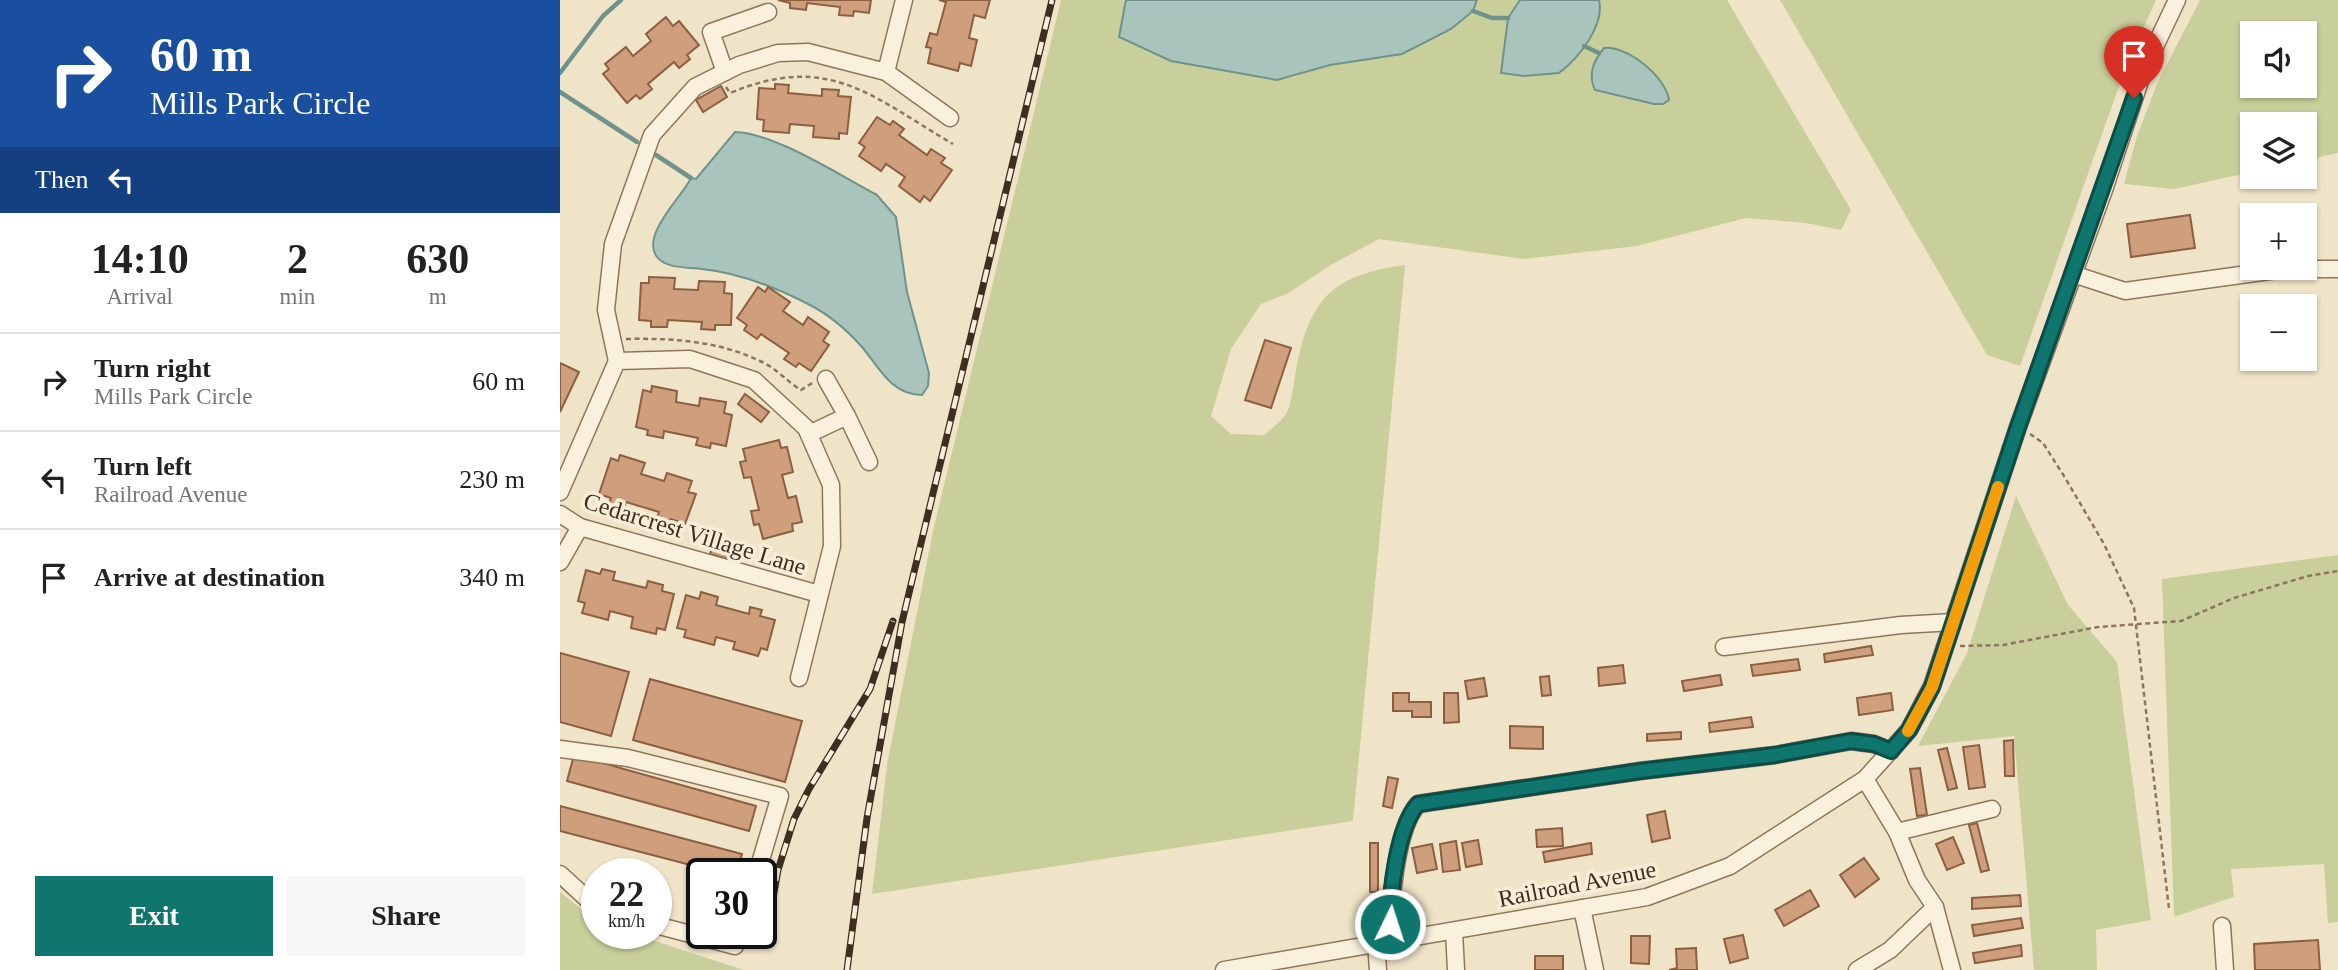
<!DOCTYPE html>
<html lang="en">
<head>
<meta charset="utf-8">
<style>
  body { margin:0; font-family:"Times New Roman",serif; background:#f6f6f6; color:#222; height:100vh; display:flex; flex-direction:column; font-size:26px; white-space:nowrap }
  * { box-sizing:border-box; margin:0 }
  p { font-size:23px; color:#767676 }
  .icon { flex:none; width:38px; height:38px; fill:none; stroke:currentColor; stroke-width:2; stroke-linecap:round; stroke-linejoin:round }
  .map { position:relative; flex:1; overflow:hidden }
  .panel { display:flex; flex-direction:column; background:#fff; width:560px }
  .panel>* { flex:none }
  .hud { background:#1a4fa0; color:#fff; overflow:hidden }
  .buttons { position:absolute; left:1680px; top:21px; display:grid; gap:14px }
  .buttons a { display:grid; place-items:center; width:77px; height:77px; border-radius:0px; background:#fff; box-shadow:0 2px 5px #0004; font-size:35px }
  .speed { position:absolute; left:21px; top:858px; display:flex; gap:14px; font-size:35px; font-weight:700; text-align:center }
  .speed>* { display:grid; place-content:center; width:91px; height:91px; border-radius:50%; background:#fff; box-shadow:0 2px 5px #0004; line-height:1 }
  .speed small { font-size:18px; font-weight:400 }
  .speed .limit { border:4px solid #111; border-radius:10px; background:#fff; color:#111 }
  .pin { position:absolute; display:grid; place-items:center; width:60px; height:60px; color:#fff; margin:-72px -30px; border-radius:50% 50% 50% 0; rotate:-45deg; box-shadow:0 0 7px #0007 }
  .pin .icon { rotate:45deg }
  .me { position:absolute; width:77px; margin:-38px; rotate:4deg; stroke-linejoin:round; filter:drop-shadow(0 0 5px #0008) }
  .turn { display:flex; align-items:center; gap:24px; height:147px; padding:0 35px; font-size:32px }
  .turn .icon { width:91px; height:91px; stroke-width:2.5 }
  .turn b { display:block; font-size:49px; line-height:60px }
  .then { display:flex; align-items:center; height:66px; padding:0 35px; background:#0003; gap:14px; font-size:26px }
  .eta { display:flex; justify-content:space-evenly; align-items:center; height:119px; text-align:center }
  .eta b { font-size:42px; font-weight:800; line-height:49px }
  .button { display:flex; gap:14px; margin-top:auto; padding:14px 35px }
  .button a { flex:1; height:80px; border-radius:0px; background:#0f766e; color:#fff; font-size:28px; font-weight:800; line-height:80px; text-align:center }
  .button a+a { background:#f6f6f6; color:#222 }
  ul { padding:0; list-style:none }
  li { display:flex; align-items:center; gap:21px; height:98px; padding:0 35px; border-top:2px solid #e0e0e0 }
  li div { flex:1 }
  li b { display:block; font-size:26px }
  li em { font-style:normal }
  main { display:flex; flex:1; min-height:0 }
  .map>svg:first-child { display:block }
  .green { fill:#c9cf9b; fill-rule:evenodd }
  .water { fill:#a9c4bc; stroke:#6f938a; stroke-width:2 }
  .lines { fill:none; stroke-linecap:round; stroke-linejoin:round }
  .stream { stroke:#6f938a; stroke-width:4.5 }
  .building { fill:#cf9f7d; stroke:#8d5f41; stroke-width:2 }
  .minor-casing { stroke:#8d765c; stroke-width:19 }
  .path { stroke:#8d765c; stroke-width:2.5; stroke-dasharray:5 3.5; stroke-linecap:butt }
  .minor { stroke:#faf1dc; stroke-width:16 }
  .rail-casing { stroke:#3d2e20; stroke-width:7 }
  .rail { stroke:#f7eed8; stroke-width:4.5; stroke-dasharray:13; stroke-linecap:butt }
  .route-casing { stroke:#0a4d48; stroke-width:18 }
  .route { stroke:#0f766e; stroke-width:12 }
  .slow { stroke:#f59e0b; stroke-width:12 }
  .labels { text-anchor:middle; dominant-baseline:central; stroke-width:7; stroke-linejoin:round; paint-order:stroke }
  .street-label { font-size:24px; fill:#3d2e20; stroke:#f7eed8 }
</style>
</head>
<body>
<main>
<section class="panel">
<div class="hud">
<div class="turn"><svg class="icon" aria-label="right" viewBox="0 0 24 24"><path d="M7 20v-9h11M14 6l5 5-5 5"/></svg><div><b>60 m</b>Mills Park Circle</div></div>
<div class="then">Then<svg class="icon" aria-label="left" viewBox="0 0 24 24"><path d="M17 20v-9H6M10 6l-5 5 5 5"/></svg></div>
</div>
<div class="eta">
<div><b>14:10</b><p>Arrival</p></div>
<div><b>2</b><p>min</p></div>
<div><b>630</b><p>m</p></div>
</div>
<ul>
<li><svg class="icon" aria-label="right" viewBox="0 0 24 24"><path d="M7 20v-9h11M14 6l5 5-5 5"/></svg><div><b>Turn right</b><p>Mills Park Circle</p></div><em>60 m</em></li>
<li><svg class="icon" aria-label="left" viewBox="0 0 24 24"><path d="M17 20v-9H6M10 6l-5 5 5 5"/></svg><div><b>Turn left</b><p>Railroad Avenue</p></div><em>230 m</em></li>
<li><svg class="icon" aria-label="arrive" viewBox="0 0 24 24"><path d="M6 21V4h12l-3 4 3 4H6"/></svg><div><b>Arrive at destination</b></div><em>340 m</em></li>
</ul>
<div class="button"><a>Exit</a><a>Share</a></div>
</section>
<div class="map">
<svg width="1778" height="970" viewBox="0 0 1778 970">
  <rect width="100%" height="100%" fill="#f0e4c8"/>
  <!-- green -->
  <g class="green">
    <path d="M501,0H566L559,37L611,61L688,75L729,78L770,65L842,54L891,29L913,11L917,0H1167L1291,210L1281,230L1246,223L1186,218L1077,246L964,259L819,239L771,265L727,294L701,304L671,349L651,416L671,434L704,435C711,429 723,420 727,412C733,398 734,379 737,364C752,295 775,275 845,265L793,821L312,894L327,765L373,531Z"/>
    <path d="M1220,0H1596L1564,72L1460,366L1427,355Z"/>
    <path d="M1640,0H1778V153L1745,160V124H1692V172L1614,189L1564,184L1576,139L1596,86ZM1692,33H1745V86H1692Z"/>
    <path d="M1456,496L1508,605L1557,662L1591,920L1536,930L1537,970H1474L1454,736L1358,746L1407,653Z"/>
    <path d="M1778,555V922L1768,923L1764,864L1671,869L1674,897L1614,917L1602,579Z"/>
    <path d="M0,892L37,922V933H70L184,970H0Z"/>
  </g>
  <!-- water -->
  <g class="water">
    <path d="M566,0H917L913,11L891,29L842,54L770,65L717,80L611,61L559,37Z"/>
    <path d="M960,0H1039C1045,25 1019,58 999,73L964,76L941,73L948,18Z"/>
    <path d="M1044,48C1067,45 1106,77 1109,100L1103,104H1094L1035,90C1027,74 1034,60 1044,48Z"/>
    <path d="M175,132C215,133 279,175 317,195L336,217L347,292L369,373L368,386L362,395C331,395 319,367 302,347C287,330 268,314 248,304C215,287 179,273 142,269C129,267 106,269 97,257C80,235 123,196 131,178L136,179Z"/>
  </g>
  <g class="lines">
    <!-- stream -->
    <g class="stream">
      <path d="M913,11L932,18H948"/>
      <path d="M1024,46L1039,53"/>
      <path d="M0,73L43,16L61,0"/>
      <path d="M0,92L77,142"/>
      <path d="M96,155L131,178"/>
    </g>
  </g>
  <!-- building -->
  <g class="building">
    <path d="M218,0H311L309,13L294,11L293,16L279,15L280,7L247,3L246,10L230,8V3Z"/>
    <path d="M430,0L425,18L414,15L409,38L417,40L411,66L400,63L398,71L368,63L371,48L366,47L370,33L377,35L386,2L379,0Z"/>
    <path d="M106,17L113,26L119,21L139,45L127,55L130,59L119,68L114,62L88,84L92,89L80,99L76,95L67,103L43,74L49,69L45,64L66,47L73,56L91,41L86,34Z"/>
    <path d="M215,84L229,85L228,93L262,96V89L279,90L278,96L291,97L287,134L279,133V139L253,137L254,126L230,124L229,133L203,131L204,120L197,119L199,88L215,89Z"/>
    <path d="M161,86L167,97L143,112L136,100Z"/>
    <path d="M317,117L330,125L333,121L344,129L339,135L367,155L371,149L385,158L381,163L392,170L370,201L364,196L360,202L339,186L345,177L326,164L321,171L299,156L305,147L299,143Z"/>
    <path d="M1630,215L1635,248L1571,257L1567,224Z"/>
    <path d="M89,277L115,278L114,289L138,290L139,281L165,282L164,293L172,294L171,325H155V330L141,329L142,322L108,320L107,327H91V321L79,320L81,283H89Z"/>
    <path d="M198,287L205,292L208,287L230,302L223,311L243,325L248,317L269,332L263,341L269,345L251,371L239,363L236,367L224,359L229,353L201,334L197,339L184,330L187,325L177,318Z"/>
    <path d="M705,340L731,348L711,408L685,400Z"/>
    <path d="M0,363L19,372L0,412Z"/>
    <path d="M92,386L117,391L116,402L139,406L140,398L166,402L164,413L172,415L166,446L151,443L150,448L136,445L138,438L104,431L103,438L87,435L88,430L76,427L83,390L91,392Z"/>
    <path d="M185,394L209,412L201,422L178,404Z"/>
    <path d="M219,440L221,448L227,447L233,472L222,475L228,498L236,496L242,522L232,524L233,531L203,539L199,524L194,525L191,511L199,510L191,477L184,478L180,462L186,461L183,449Z"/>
    <path d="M60,455L85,463L81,474L104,481L107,473L132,481L128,492L136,494L125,524L111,519L109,524L96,520L99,512L66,502L64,508L49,503L51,498L39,494L51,458L58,461Z"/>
    <path d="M154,542L182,550L178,562L150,554Z"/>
    <path d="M42,569L55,572L53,580L86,588L88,581L103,585L102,591L114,594L105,630L97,628L96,634L71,628L73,617L50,611L48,620L22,613L25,603L18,601L26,570L40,574Z"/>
    <path d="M141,592L158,597L156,605L189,614L190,607L202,610L200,616L215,620L207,650L201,648L198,656L173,649L175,642L156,637L154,645L124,637L126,630L117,628L126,595L139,599Z"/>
    <path d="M1311,646L1313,655L1265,662L1264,654Z"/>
    <path d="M0,653L69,672L51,736L0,722Z"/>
    <path d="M1238,659L1240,670L1193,676L1191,665Z"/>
    <path d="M1063,665L1065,683L1039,686L1038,668Z"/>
    <path d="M1160,675L1162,685L1124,691L1122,681Z"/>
    <path d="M989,676L991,695L982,696L980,677Z"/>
    <path d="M924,678L927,696L908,699L905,681Z"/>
    <path d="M90,679L242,721L225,782L73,740Z"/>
    <path d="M833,693H849V702H871V717H852V711H833Z"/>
    <path d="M884,693H898L899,722L884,723Z"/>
    <path d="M1331,693L1333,710L1299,715L1297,698Z"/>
    <path d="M1191,717L1193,727L1150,732L1149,723Z"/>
    <path d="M950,726L983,727V749L950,748Z"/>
    <path d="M1121,732V739L1087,741V734Z"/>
    <path d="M1453,740L1454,776H1445L1444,741Z"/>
    <path d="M1419,745L1425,787L1409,789L1403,747Z"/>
    <path d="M1387,748L1397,788L1388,790L1378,750Z"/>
    <path d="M14,755L196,806L189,831L7,781Z"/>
    <path d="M1360,768L1367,815L1357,816L1350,769Z"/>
    <path d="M828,777L838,779L832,808L823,806Z"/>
    <path d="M0,806L182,854L177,873H161L0,831Z"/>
    <path d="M1105,811L1110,838L1092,842L1087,815Z"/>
    <path d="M1417,823L1429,870L1421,872L1409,825Z"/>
    <path d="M1002,828L1003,846L977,847L976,830Z"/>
    <path d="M1393,837L1404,863L1387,870L1376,844Z"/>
    <path d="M918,840L922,864L906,867L902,843Z"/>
    <path d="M896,841L900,870L883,872L880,844Z"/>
    <rect x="810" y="843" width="8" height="49"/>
    <path d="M1031,843L1032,854L985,862L983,852Z"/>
    <path d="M872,844L877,869L857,873L852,848Z"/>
    <path d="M1304,858L1319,879L1295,897L1280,875Z"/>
    <path d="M1250,890L1259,906L1224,926L1215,910Z"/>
    <path d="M1460,895L1461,906L1412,909V898Z"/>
    <path d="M1461,918L1463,928L1414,936L1412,925Z"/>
    <path d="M1183,935L1188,958L1170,963L1164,939Z"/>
    <path d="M1071,936H1090L1089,964L1071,963Z"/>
    <path d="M1758,940L1760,970H1695L1694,944Z"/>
    <path d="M1461,945L1462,956L1415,963L1413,953Z"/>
    <path d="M1136,948L1137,970H1109L1117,968L1116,949Z"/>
    <rect x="975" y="956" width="28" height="14"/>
  </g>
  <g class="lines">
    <defs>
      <g id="minor">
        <path d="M165,72L151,32L208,12"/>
        <path d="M326,72L344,0"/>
        <path d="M1513,274L1565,291L1724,269H1778"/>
        <path d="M57,361L46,310L53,244L92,135L135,87L179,65L218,53L248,52L326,72L390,118"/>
        <path d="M266,379L287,416"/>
        <path d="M249,434L287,416L309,462"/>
        <path d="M0,492L57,361L130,359L194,380L246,428L271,485L272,546L239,678"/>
        <path d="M0,514L20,527L259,594"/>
        <path d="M0,562L20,527"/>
        <path d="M1164,647L1341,625L1393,622"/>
        <path d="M0,749L68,758L220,796L197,873"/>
        <path d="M1305,779L1337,832L1357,880L1375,907L1392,970"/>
        <path d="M1337,832L1432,809"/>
        <path d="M0,874L37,908"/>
        <path d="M1022,908L1035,970"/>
        <path d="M96,925L175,946L179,933"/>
        <path d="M1662,926L1665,970"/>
        <path d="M894,931L896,970"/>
        <path d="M830,941C830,907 835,830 858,804L1080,771L1215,755L1291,741L1314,744L1331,751"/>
        <path d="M816,942L818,970"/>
        <path d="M664,970L1087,897L1170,866L1305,779L1349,730L1372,686L1458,427L1544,190L1583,72L1617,0"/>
        <path d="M1297,970L1330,950L1375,907"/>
      </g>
    </defs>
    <!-- minor casing -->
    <use href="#minor" class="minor-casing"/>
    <!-- path -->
    <g class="path">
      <path d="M166,87L170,93C269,52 311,96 393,144"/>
      <path d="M66,339C115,338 162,341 206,364C219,371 229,383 241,390L254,382"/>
      <path d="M1470,434L1483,443L1504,476L1544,544L1574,608L1609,909"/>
      <path d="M1400,646L1443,645L1538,627L1621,621L1674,598L1748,576L1778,571"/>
    </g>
    <!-- minor -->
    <use href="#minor" class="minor"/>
    <defs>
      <g id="rail">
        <path d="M207,932L218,870L234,819L249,789L310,689L333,621"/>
        <path d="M287,970L307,818L342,622L492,0"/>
      </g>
    </defs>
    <!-- rail casing -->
    <use href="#rail" class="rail-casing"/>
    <!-- rail -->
    <use href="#rail" class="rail"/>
  </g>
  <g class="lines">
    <defs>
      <path id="route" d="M830,924C830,893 837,827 858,804L1080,771L1215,755L1291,741L1314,744L1331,751L1349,730L1372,687L1458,427L1574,98"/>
    </defs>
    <!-- route casing -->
    <use href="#route" class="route-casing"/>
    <!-- route -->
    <use href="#route" class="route"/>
    <!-- slow -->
    <path class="slow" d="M1348,731L1372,687L1438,487"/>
  </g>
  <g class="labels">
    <!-- street labels -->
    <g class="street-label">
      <text transform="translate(135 534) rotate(17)">Cedarcrest Village Lane</text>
      <text transform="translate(1017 884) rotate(-11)">Railroad Avenue</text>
    </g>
  </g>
</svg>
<div class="buttons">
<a><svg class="icon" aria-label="sound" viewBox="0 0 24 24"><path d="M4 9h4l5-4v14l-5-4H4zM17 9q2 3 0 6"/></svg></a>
<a><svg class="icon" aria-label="layers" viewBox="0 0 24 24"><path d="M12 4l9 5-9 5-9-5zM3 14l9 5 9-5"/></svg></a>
<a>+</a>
<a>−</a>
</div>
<div class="speed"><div>22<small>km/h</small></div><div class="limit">30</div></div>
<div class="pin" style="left:1574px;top:98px;background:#d93025"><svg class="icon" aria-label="arrive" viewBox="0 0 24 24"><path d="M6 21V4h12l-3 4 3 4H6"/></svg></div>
<svg class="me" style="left:830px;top:924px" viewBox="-20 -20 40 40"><circle r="17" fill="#0f766e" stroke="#fff" stroke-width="3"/><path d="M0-11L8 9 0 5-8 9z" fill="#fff"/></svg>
</div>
</main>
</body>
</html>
